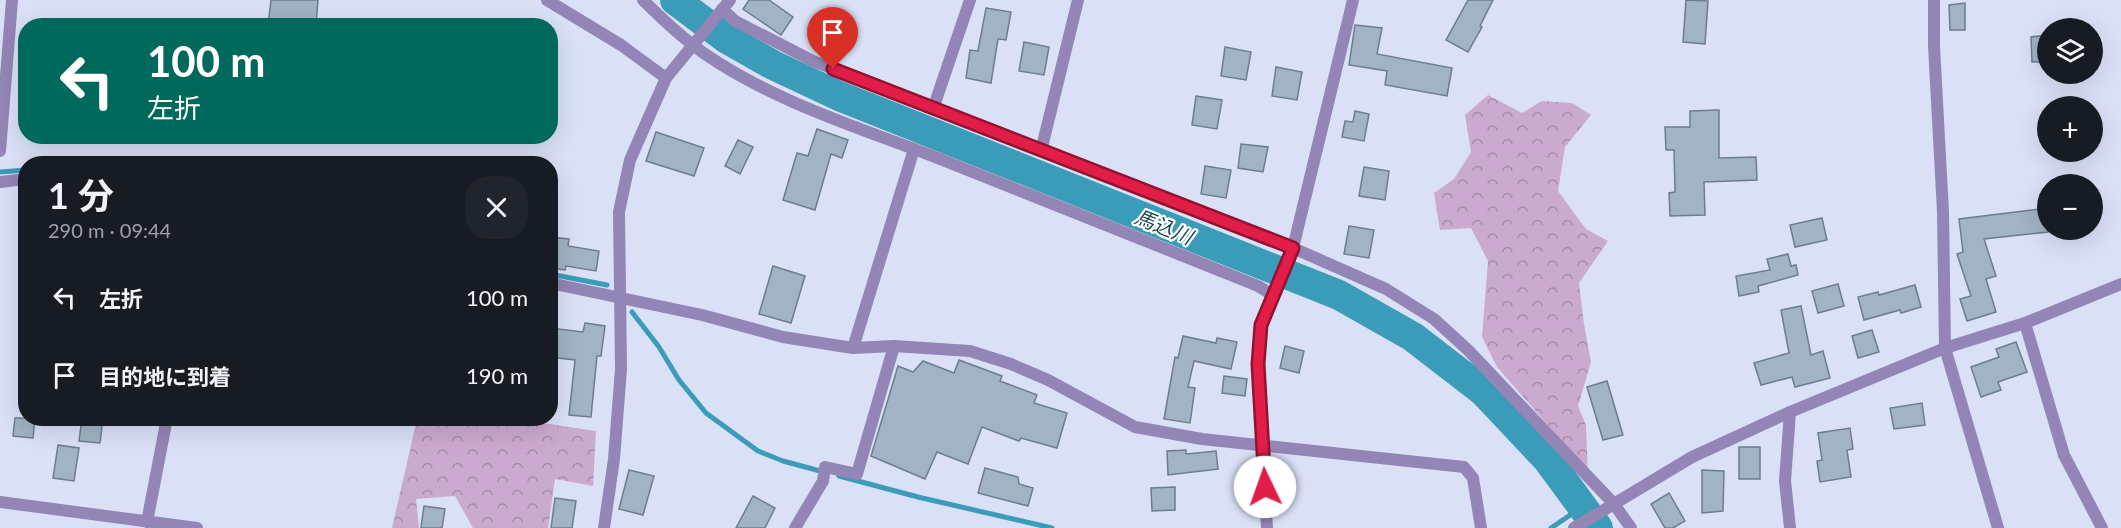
<!DOCTYPE html>
<html lang="ja">
<head>
<meta charset="utf-8">
<style>
  body { margin:0; font-family:Lato,"Noto Sans JP",sans-serif; background:#20242c; color:#f1f3f6; height:100vh; display:flex; flex-direction:column; font-size:22px; white-space:nowrap }
  * { box-sizing:border-box; margin:0 }
  p { font-size:20px; color:#9ea1a6 }
  .icon { flex:none; width:33px; height:33px; fill:none; stroke:currentColor; stroke-width:2; stroke-linecap:round; stroke-linejoin:round }
  .map { position:relative; flex:1; overflow:hidden }
  .panel { position:absolute; left:18px; top:156px; width:540px; height:270px; display:flex; flex-direction:column; background:#171b24; border-radius:24px; box-shadow:0 6px 24px #0002 }
  .panel>* { flex:none }
  .guide { position:absolute; left:18px; top:18px; width:540px; height:126px; border-radius:24px; box-shadow:0 6px 24px #0002; background:#00695c; color:#fff; overflow:hidden }
  .buttons { position:absolute; left:2037px; top:18px; display:grid; gap:12px }
  .buttons a { display:grid; place-items:center; width:66px; height:66px; border-radius:50%; background:#171b24; box-shadow:0 6px 24px #0002; font-size:30px }
  .pin { position:absolute; display:grid; place-items:center; width:51px; height:51px; color:#fff; margin:-62px -26px; border-radius:50% 50% 50% 0; rotate:-45deg; box-shadow:0 0 6px #0007 }
  .pin .icon { rotate:45deg }
  .me { position:absolute; width:66px; margin:-33px; rotate:357deg; stroke-linejoin:round; filter:drop-shadow(0 0 4px #0008) }
  .turn { display:flex; align-items:center; gap:21px; height:126px; padding:0 30px; font-size:27px }
  .turn .icon { width:78px; height:78px; stroke-width:2.5 }
  .turn b { display:block; font-size:42px; line-height:51px }
  .round { display:grid; place-items:center; flex:none; width:63px; height:63px; border-radius:24px; background:#20242c }
  .headline { display:flex; align-items:center; justify-content:space-between; height:102px; padding:0 30px }
  h1 { font-size:36px; font-weight:700; line-height:45px }
  ul { padding:0; list-style:none }
  li { display:flex; align-items:center; gap:18px; height:78px; padding:0 30px }
  li div { flex:1 }
  li b { display:block; font-size:22px }
  li em { font-style:normal }
  .map>svg:first-child { display:block }
  .forest { fill:url(#forest-crowns) }
  .lines { fill:none; stroke-linecap:round; stroke-linejoin:round }
  .stream { stroke:#3a9cb8; stroke-width:5 }
  .river { stroke:#3a9cb8; stroke-width:30 }
  .building { fill:#a1b3c4; stroke:#6c7e8d; stroke-width:1.5 }
  .minor { stroke:#9385b5; stroke-width:12 }
  .route-casing { stroke:#92132f; stroke-width:15 }
  .route { stroke:#e11d48; stroke-width:10 }
  .labels { text-anchor:middle; dominant-baseline:central; stroke-width:4.5; stroke-linejoin:round; paint-order:stroke }
  .water-label { font-size:20px; font-style:italic; fill:#1b4652; stroke:#fff }
</style>
</head>
<body>
<div class="map">
<svg width="2121" height="528" viewBox="0 0 2121 528">
  <defs>
    <pattern id="forest-crowns" width="20" height="18" patternUnits="userSpaceOnUse" patternTransform="scale(1.5)"><rect width="20" height="18" fill="#cbaacf"/><path d="M2 6a3 3 0 1 1 6 0M12 15a3 3 0 1 1 6 0" fill="none" stroke="#a68caa"/></pattern>
  </defs>
  <rect width="100%" height="100%" fill="#dae1f7"/>
  <!-- forest -->
  <g class="forest">
    <path d="M1488,95L1522,113L1542,101L1572,103L1591,115L1565,147L1558,191L1586,229L1608,241L1579,283L1584,324L1591,362L1578,406L1586,425L1588,475L1567,447L1497,367L1482,337L1488,261L1471,228L1440,230L1434,193L1454,179L1471,152L1465,115Z"/>
    <path d="M417,419H516L596,431L593,486L555,479L548,528H473L455,496L416,499L419,528H392Z"/>
  </g>
  <g class="lines">
    <!-- stream -->
    <g class="stream">
      <path d="M0,172L26,170"/>
      <path d="M550,274L607,285"/>
      <path d="M632,312L659,347L679,380L706,413L758,451L783,461L824,472"/>
      <path d="M839,476L918,497L1052,528"/>
      <path d="M1551,528L1582,507"/>
    </g>
    <!-- river -->
    <path class="river" d="M675,0L727,39L773,65L839,96L1339,295L1413,337L1483,391L1548,460L1598,528"/>
  </g>
  <!-- building -->
  <g class="building">
    <path d="M271,0H318L316,26H268Z"/>
    <path d="M749,0H769L793,17L781,35L743,9Z"/>
    <path d="M1468,0H1493L1480,26L1482,27L1468,52L1446,40Z"/>
    <path d="M1686,0L1708,1L1705,44L1683,42Z"/>
    <path d="M1965,3V30H1950L1949,5Z"/>
    <path d="M986,8L1011,12L1006,40L998,39L991,83L966,78L970,50L978,51Z"/>
    <path d="M1355,25L1382,28L1377,54L1452,68L1447,96L1385,85L1387,71L1349,65Z"/>
    <path d="M2047,35V62H2032L2031,37Z"/>
    <path d="M1024,42L1049,47L1044,75L1019,71Z"/>
    <path d="M1225,47L1251,52L1246,80L1221,76Z"/>
    <path d="M1276,67L1302,72L1297,100L1272,96Z"/>
    <path d="M1196,96L1222,100L1217,129L1192,125Z"/>
    <path d="M1719,110V158L1756,157L1757,180L1704,182L1705,215L1670,216L1669,193L1675,192L1674,150H1666L1665,127H1690V111Z"/>
    <path d="M1355,111L1369,114L1364,141L1342,137L1345,121L1353,122Z"/>
    <path d="M817,129L848,140L842,158L831,154L815,210L783,200L797,153L808,156Z"/>
    <path d="M656,132L704,148L694,176L646,161Z"/>
    <path d="M738,140L753,147L740,174L725,166Z"/>
    <path d="M1241,144L1268,147L1263,172L1238,168Z"/>
    <path d="M1205,166L1231,170L1226,198L1201,194Z"/>
    <path d="M1364,167L1389,171L1385,200L1359,196Z"/>
    <path d="M2048,208V232L1984,239L1996,276L1986,279L1996,312L1967,321L1960,299L1971,296L1957,254L1963,252L1959,219Z"/>
    <path d="M1822,218L1827,240L1795,247L1790,225Z"/>
    <path d="M1349,226L1374,230L1369,258L1344,254Z"/>
    <path d="M550,237L569,239L568,246L599,251L596,271L566,266L565,270L550,268Z"/>
    <path d="M1788,254L1791,266L1796,265L1798,275L1758,286L1759,292L1739,296L1736,276L1770,270L1767,259Z"/>
    <path d="M773,266L805,276L791,323L759,314Z"/>
    <path d="M1838,284L1844,306L1818,313L1812,291Z"/>
    <path d="M1915,285L1921,307L1901,313L1900,310L1864,320L1858,297L1878,292L1879,295Z"/>
    <path d="M1801,306L1811,355L1823,351L1830,378L1795,387L1792,377L1761,385L1754,363L1789,353L1781,310Z"/>
    <path d="M585,323L605,326L601,356H597L591,417L569,415L575,360L550,357V328L583,332Z"/>
    <path d="M1872,330L1879,352L1858,358L1852,336Z"/>
    <path d="M1183,336L1216,343L1217,338L1237,342L1231,369L1194,361L1188,387L1195,388L1190,423L1164,419L1175,357L1178,358Z"/>
    <path d="M2016,342L2027,372L1998,382L2001,390L1981,397L1971,367L1999,357L1996,349Z"/>
    <path d="M1285,346L1304,351L1299,373L1280,368Z"/>
    <path d="M959,360L1002,376L1000,381L1037,395L1034,403L1067,413L1057,448L1021,438L1019,441L982,427L968,464L937,452L925,479L871,456L898,366L913,372L923,361L954,373Z"/>
    <path d="M1224,376L1247,379L1245,396L1222,393Z"/>
    <path d="M1607,381L1623,435L1603,440L1587,387Z"/>
    <path d="M1922,403L1925,425L1894,429L1890,408Z"/>
    <path d="M15,418H35L33,438L13,436Z"/>
    <path d="M82,418H103L100,443L79,441Z"/>
    <path d="M1850,428L1853,449L1847,450L1851,477L1820,482L1817,461L1822,460L1818,433Z"/>
    <path d="M58,445L79,448L74,481L53,478Z"/>
    <rect x="1739" y="447" width="21" height="32"/>
    <path d="M1186,450V454L1216,451L1218,469L1168,475L1167,451Z"/>
    <path d="M985,468L1018,477L1019,484L1033,488L1028,506L978,493Z"/>
    <path d="M629,470L654,476L643,515L619,509Z"/>
    <path d="M1702,470L1724,471L1723,511L1702,513Z"/>
    <path d="M1175,487V510L1152,511L1151,488Z"/>
    <path d="M1669,493L1685,521L1673,528H1665L1651,504Z"/>
    <path d="M753,496L775,508L765,528H736Z"/>
    <path d="M555,498L576,501L572,528H551Z"/>
    <path d="M424,506L445,509L442,528H421Z"/>
  </g>
  <g class="lines">
    <!-- minor -->
    <g class="minor">
      <path d="M547,0L621,45L666,78"/>
      <path d="M643,0C662,19 682,38 705,54C778,104 864,129 945,161C1050,203 1154,244 1258,286L1273,295"/>
      <path d="M1934,0V46L1943,212L1945,348L1998,528"/>
      <path d="M722,9L735,21L813,61L1293,248L1386,289L1434,319L1468,350L1614,504L1631,528"/>
      <path d="M933,109L970,0"/>
      <path d="M0,151L12,0"/>
      <path d="M1041,151L1078,0"/>
      <path d="M0,182L26,179"/>
      <path d="M550,283L702,315L783,337L853,348L894,346L970,351L1011,364L1048,380L1135,427L1202,439L1464,467L1473,478L1481,528"/>
      <path d="M2025,323L2064,455L2102,528"/>
      <path d="M853,348L914,149"/>
      <path d="M1790,412L1785,481L1790,528"/>
      <path d="M0,502L197,528"/>
      <path d="M147,522L167,418"/>
      <path d="M604,528L614,459L621,369L619,212L630,160L666,78L730,0"/>
      <path d="M795,528L823,481L825,467L857,474L894,346"/>
      <path d="M1267,528L1258,364L1261,325L1293,248L1353,0"/>
      <path d="M1574,528L1692,457L1790,412L1945,348L2025,323L2121,284"/>
    </g>
  </g>
  <g class="lines">
    <defs>
      <path id="route" d="M833,69L1293,248L1261,325L1258,364L1265,487"/>
    </defs>
    <!-- route casing -->
    <use href="#route" class="route-casing"/>
    <!-- route -->
    <use href="#route" class="route"/>
  </g>
  <g class="labels">
    <!-- water labels -->
    <g class="water-label">
      <text transform="translate(1164 226) rotate(22)">馬込川</text>
    </g>
  </g>
</svg>
<div class="buttons">
<a><svg class="icon" aria-label="layers" viewBox="0 0 24 24"><path d="M12 4l9 5-9 5-9-5zM3 14l9 5 9-5"/></svg></a>
<a>+</a>
<a>−</a>
</div>
<div class="pin" style="left:833px;top:69px;background:#d93025"><svg class="icon" aria-label="arrive" viewBox="0 0 24 24"><path d="M6 21V4h12l-3 4 3 4H6"/></svg></div>
<svg class="me" style="left:1265px;top:487px" viewBox="-20 -20 40 40"><circle r="19" fill="#fff"/><path d="M0-13L10 11 0 6-10 11z" fill="#e11d48"/></svg>
<div class="guide">
<div class="turn"><svg class="icon" aria-label="left" viewBox="0 0 24 24"><path d="M17 20v-9H6M10 6l-5 5 5 5"/></svg><div><b>100 m</b>左折</div></div>
</div>
<section class="panel">
<div class="headline"><div><h1>1 分</h1><p>290 m · 09:44</p></div><a class="round"><svg class="icon" aria-label="close" viewBox="0 0 24 24"><path d="M6 6l12 12M18 6L6 18"/></svg></a></div>
<ul>
<li><svg class="icon" aria-label="left" viewBox="0 0 24 24"><path d="M17 20v-9H6M10 6l-5 5 5 5"/></svg><div><b>左折</b></div><em>100 m</em></li>
<li><svg class="icon" aria-label="arrive" viewBox="0 0 24 24"><path d="M6 21V4h12l-3 4 3 4H6"/></svg><div><b>目的地に到着</b></div><em>190 m</em></li>
</ul>
</section>
</div>
</body>
</html>
